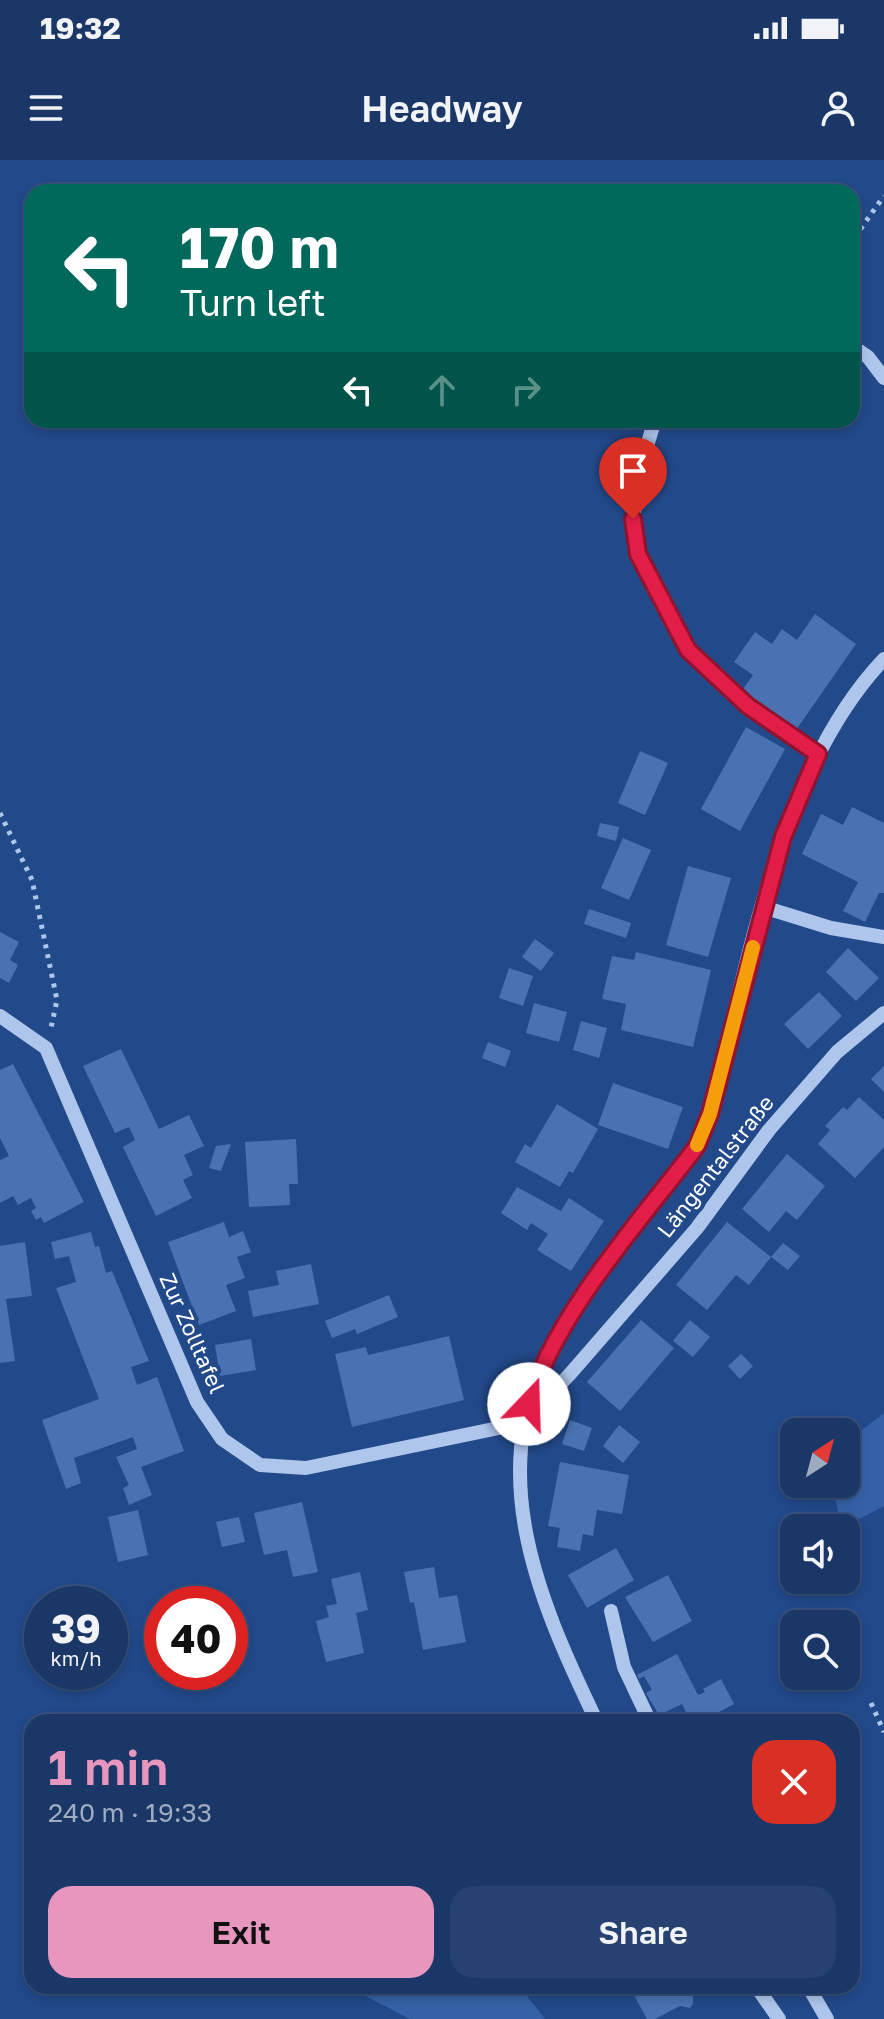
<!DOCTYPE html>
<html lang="en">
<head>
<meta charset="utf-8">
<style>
  body { margin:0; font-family:"Golos Text",sans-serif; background:#274271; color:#f1f3f6; height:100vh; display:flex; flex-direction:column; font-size:30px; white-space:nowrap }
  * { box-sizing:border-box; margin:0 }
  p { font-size:26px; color:#9facc0 }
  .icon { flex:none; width:44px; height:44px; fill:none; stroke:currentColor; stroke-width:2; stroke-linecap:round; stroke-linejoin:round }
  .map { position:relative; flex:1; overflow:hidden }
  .sheet { position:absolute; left:24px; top:1554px; width:836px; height:280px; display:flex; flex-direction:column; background:#1a3768; border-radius:24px; box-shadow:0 4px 12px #0003,0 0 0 2px #38517c }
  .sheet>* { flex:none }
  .top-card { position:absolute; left:24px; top:24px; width:836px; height:244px; border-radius:24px; box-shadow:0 4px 12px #0003,0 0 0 2px #38517c; background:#00695c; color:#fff; overflow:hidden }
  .needle { width:52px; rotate:36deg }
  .buttons { position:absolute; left:780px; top:1258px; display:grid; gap:16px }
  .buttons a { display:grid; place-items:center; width:80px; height:80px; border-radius:16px; background:#1a3768; box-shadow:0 4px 12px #0003,0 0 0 2px #38517c; font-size:40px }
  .speed { position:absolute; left:24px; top:1426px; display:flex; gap:16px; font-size:40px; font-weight:700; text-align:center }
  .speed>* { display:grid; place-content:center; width:104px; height:104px; border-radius:50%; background:#1a3768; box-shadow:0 4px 12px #0003,0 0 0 2px #38517c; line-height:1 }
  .speed small { font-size:20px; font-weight:400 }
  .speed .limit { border:12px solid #d22; background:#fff; color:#111 }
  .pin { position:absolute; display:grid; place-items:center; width:68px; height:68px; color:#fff; margin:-82px -34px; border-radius:50% 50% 50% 0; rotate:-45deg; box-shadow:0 0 8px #0007 }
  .pin .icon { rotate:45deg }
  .me { position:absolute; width:88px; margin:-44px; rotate:21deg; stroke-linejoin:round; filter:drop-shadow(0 0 6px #0008) }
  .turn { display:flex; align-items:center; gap:28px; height:168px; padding:0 24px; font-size:36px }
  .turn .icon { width:104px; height:104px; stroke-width:2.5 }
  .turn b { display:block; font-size:56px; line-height:68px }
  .lanes { display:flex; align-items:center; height:76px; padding:0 24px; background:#0003; justify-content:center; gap:40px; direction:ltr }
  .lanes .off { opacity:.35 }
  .round { display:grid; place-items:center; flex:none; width:84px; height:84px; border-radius:24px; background:#274271 }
  .overview { display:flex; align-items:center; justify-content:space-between; height:136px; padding:0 24px }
  h1 { font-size:48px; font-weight:600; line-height:60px; color:#e797bd }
  .button { display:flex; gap:16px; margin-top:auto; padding:16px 24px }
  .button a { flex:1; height:92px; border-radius:24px; background:#e797bd; color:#111; font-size:32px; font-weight:600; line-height:92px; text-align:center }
  .button a+a { background:#274271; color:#f1f3f6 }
  .status { display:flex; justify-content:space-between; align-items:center; height:56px; padding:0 40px; background:#1a3768; direction:ltr }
  .status svg { height:22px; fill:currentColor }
  header { display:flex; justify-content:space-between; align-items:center; height:104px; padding:0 24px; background:#1a3768; font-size:36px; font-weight:600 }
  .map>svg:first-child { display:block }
  .green { fill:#3562a7 }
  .building { fill:#4a72b2 }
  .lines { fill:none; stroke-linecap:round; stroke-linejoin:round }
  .path { stroke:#aec6eb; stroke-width:5; stroke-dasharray:4 6; stroke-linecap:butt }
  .minor { stroke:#aec6eb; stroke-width:14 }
  .route-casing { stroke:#92132f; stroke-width:20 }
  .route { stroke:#e11d48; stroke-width:14 }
  .slow { stroke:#f59e0b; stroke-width:14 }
  .labels { text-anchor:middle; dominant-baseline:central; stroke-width:8; stroke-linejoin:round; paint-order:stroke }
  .street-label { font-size:22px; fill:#fff; stroke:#22498a }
</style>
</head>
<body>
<div class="status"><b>19:32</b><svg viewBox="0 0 49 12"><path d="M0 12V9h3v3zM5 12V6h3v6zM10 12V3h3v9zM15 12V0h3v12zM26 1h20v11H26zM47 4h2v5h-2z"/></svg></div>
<header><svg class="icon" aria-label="menu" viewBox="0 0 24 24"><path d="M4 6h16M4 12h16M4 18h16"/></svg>Headway<svg class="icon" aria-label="person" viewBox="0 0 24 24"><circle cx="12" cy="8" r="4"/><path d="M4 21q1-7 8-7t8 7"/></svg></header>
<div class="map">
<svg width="884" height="1859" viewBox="0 0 884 1859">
  <rect width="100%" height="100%" fill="#22498a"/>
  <!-- green -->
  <g class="green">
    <path d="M884,1253V1346L842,1368L832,1324H846V1282Z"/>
    <path d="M346,1826H519L545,1859H410Z"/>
  </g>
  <!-- building -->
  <g class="building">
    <path d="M815,454L856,484L796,570L741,532L753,515L734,502L755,472L772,484L782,469L797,480Z"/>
    <path d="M746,567L785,589L740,671L701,649Z"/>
    <path d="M640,591L668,603L645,655L618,643Z"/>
    <path d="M852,647L884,663V733H879L865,762L843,751L858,722L802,694L821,654L843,665Z"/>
    <path d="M600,663L619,667L616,681L597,676Z"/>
    <path d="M623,678L651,690L629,740L601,728Z"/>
    <path d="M688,706L731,718L708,797L666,785Z"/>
    <path d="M589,749L631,763L626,778L584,764Z"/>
    <path d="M0,772L19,782L10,800L18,805L9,823L0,818Z"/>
    <path d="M535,779L554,793L541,811L522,797Z"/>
    <path d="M848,788L879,818L856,841L826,812Z"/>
    <path d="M636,792L711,810L693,887L621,870L626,844L602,839L612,796L634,800Z"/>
    <path d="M509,808L533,816L523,846L499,838Z"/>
    <path d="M819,832L842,856L808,889L784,864Z"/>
    <path d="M534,843L567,852L559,882L526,873Z"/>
    <path d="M581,861L607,868L599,898L573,890Z"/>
    <path d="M488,882L511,891L505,907L482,898Z"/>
    <path d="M121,889L159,969L189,955L204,986L184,995L193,1015L183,1020L192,1038L156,1056L123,987L135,980L129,967L115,973L83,906Z"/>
    <path d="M13,904L84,1042L44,1063L41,1057L36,1060L31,1051L36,1048L31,1038L18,1045L13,1036L0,1043V1000L9,996L0,978V910Z"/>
    <path d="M884,906V932L871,919Z"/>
    <path d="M613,923L683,947L668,989L598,965Z"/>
    <path d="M859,937L884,960V987L855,1018L818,984L830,970L825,966L843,947L847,950Z"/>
    <path d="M557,944L598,969L573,1013L569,1011L560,1027L515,1002L525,984L531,988Z"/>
    <path d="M296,979L298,1024H289L290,1045L249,1047L245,982Z"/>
    <path d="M231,984L221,1011L209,1008L216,986Z"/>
    <path d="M787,994L825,1026L797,1060L786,1051L769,1072L742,1049Z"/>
    <path d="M517,1027L561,1051L569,1038L604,1061L571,1111L537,1090L548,1074L531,1063L527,1070L501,1053Z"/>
    <path d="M224,1062L229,1077L243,1071L251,1092L237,1097L245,1118L226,1125L236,1151L199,1165L168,1082Z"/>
    <path d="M727,1062L771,1097L749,1125L736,1115L707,1150L676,1125Z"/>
    <path d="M91,1072L95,1087L99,1086L106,1113L112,1111L149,1201L131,1207L137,1225L157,1217L184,1291L141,1307L152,1335L129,1345L123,1328L129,1325L116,1297L137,1289L133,1277L74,1298L81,1323L66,1329L42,1260L99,1239L56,1128L76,1122L69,1096L55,1099L51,1082Z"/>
    <path d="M25,1082L32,1136L6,1139L15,1201L0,1203V1086Z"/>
    <path d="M783,1083L800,1096L788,1110L771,1097Z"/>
    <path d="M311,1104L319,1144L253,1157L248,1131L279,1125L276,1111Z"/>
    <path d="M389,1135L398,1157L357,1174L355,1169L332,1178L325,1161Z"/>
    <path d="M641,1160L674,1188L620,1251L587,1222Z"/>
    <path d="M690,1160L710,1177L693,1197L673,1181Z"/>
    <path d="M449,1176L464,1240L352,1267L335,1194L366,1187L368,1195Z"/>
    <path d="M251,1179L256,1210L220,1216L215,1185Z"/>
    <path d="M741,1194L753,1206L740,1219L728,1206Z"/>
    <path d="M570,1260L592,1268L584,1291L562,1284Z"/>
    <path d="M619,1265L640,1282L623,1303L603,1286Z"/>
    <path d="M560,1302L629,1315L622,1354L597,1350L593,1376L583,1374L580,1391L557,1387L560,1368L548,1366Z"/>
    <path d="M302,1342L318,1412L293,1417L287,1390L264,1395L254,1353Z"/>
    <path d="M138,1350L148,1395L118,1402L108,1357Z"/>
    <path d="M239,1357L245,1382L222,1387L216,1362Z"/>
    <path d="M616,1388L634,1420L587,1448L568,1415Z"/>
    <path d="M434,1407L439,1438L457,1435L466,1482L423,1490L414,1442L410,1443L404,1412Z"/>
    <path d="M360,1412L368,1450L356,1453L364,1493L326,1502L316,1461L329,1457L326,1446L337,1444L331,1419Z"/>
    <path d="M668,1415L692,1461L653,1482L625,1437Z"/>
    <path d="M677,1494L698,1535L705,1532L703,1529L721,1519L734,1544L700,1562H691L682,1544L659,1555L646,1533L652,1530L644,1516L639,1519L637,1515Z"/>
    <path d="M629,1826H682L693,1834V1844L690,1848L680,1846L655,1859H647Z"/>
  </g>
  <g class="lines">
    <!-- path -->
    <g class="path">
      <path d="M852,87L859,71L884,36"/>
      <path d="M0,653L32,720L57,840L51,868"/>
      <path d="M871,1543L884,1572"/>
    </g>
    <!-- minor -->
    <g class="minor">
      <path d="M852,186L868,197L884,218"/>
      <path d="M655,260L641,305L633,359L638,394L657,432L688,490L748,546L818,594"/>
      <path d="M763,747L831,768L884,777"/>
      <path d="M0,856L46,888L197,1242L222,1279L260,1305L306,1308L523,1263"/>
      <path d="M526,1260L570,1214L697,1068L769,970L837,892L884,853"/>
      <path d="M611,1451L624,1507L650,1562"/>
      <path d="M597,1562C535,1433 478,1301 563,1166C602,1103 652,1045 697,986L710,954C747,809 778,610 884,499"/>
      <path d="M756,1826L779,1859"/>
      <path d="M808,1826L827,1859"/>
    </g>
  </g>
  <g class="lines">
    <defs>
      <path id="route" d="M529,1244C554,1155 641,1060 697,986L710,954L783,677L818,594L748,546L688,490L638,394L633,359"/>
    </defs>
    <!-- route casing -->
    <use href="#route" class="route-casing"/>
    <!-- route -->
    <use href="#route" class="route"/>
    <!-- slow -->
    <path class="slow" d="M697,985L710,954L753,787"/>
  </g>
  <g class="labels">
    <!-- street labels -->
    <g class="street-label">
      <text transform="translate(715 1006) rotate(-52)">Längentalstraße</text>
      <text transform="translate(193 1173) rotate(66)">Zur Zolltafel</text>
    </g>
  </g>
</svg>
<div class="buttons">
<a><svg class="needle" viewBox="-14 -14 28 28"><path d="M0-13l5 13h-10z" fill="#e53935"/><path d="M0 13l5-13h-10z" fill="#9facc0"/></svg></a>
<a><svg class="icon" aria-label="sound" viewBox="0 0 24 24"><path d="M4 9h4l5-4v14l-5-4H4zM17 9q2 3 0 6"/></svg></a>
<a><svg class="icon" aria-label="search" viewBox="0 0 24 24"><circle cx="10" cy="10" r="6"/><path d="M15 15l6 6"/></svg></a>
</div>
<div class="speed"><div>39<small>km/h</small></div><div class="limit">40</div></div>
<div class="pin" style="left:633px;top:359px;background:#d93025"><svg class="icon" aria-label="arrive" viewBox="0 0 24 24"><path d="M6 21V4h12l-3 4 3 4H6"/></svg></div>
<svg class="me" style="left:529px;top:1244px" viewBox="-20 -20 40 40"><circle r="19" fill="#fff"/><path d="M0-13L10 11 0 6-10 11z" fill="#e11d48"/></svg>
<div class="top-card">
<div class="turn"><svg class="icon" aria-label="left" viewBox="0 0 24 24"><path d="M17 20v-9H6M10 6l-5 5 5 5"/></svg><div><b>170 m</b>Turn left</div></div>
<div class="lanes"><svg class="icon" aria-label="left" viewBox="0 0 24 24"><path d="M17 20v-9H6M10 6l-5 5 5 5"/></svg><svg class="icon off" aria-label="ahead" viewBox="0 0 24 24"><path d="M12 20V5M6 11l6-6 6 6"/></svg><svg class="icon off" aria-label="right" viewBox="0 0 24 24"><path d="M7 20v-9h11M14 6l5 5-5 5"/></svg></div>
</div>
<section class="sheet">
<div class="overview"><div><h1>1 min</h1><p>240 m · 19:33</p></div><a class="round" style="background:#d93025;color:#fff"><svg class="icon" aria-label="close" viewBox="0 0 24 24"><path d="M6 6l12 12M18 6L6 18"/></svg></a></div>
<div class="button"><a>Exit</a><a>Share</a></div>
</section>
</div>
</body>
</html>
